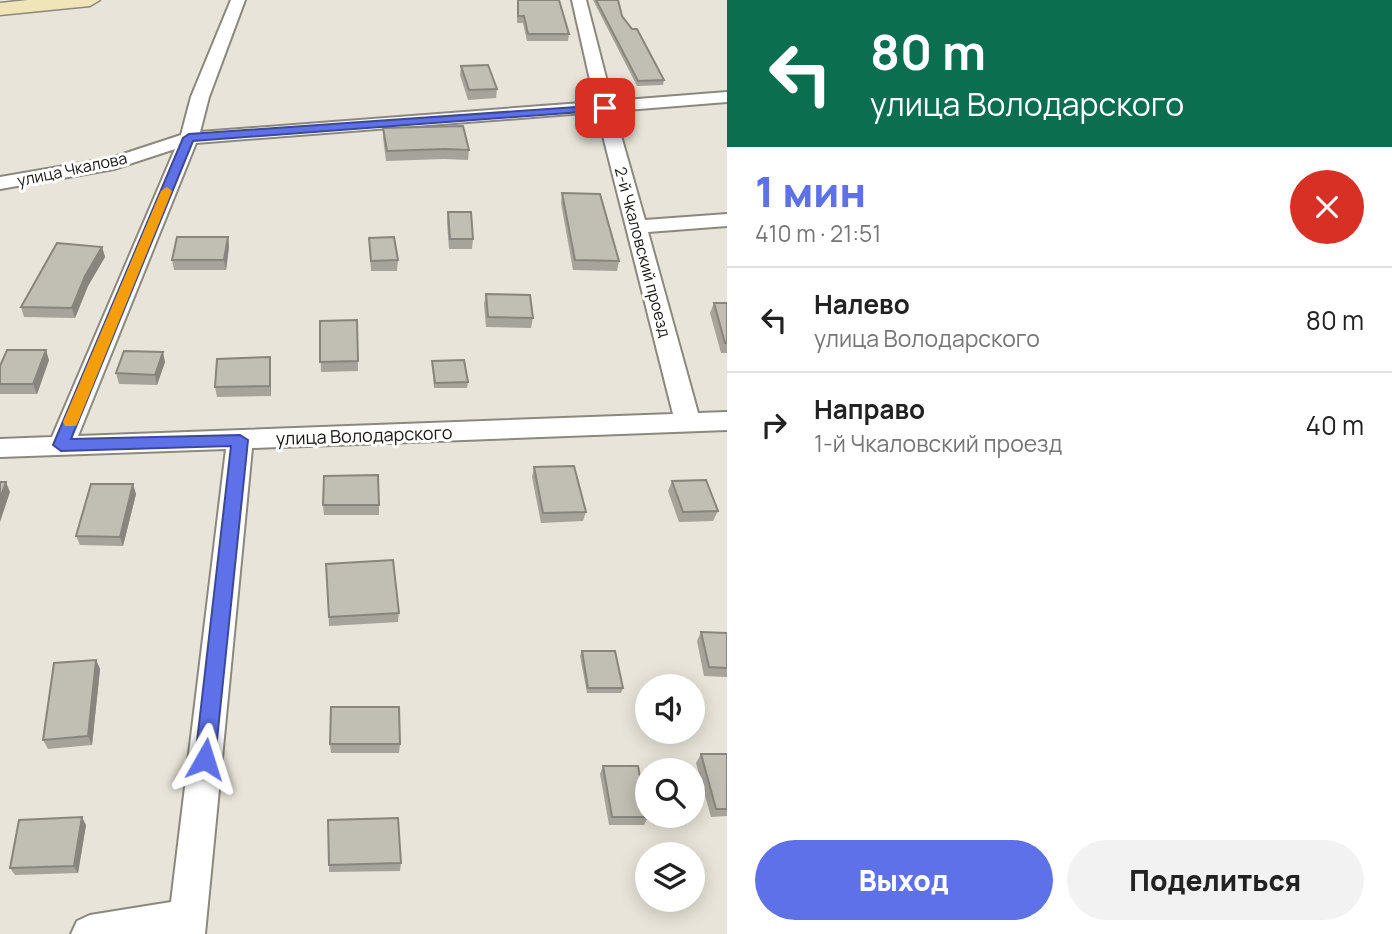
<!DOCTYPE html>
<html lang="ru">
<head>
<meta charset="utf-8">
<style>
  body { margin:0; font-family:Manrope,sans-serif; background:#f2f2f2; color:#222; height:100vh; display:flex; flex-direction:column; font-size:26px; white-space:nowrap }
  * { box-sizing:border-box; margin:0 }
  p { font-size:23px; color:#767676 }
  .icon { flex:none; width:38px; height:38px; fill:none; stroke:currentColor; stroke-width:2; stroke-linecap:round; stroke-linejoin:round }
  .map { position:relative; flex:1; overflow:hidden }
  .drawer { display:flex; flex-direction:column; background:#fff; width:665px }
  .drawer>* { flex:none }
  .banner { background:#0b6e4f; color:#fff; overflow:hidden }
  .controls { position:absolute; left:635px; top:674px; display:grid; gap:14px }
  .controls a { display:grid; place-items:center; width:70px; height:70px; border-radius:50%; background:#fff; box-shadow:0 4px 18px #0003; font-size:35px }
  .pin { position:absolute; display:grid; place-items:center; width:60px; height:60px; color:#fff; margin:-30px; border-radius:14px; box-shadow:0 4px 10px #0006 }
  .me { position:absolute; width:77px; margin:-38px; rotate:6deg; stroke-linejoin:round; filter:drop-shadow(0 0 5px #0008) }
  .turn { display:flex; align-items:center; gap:24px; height:147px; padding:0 28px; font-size:32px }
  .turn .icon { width:91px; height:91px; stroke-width:2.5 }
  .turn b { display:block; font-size:49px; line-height:60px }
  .round { display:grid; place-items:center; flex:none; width:74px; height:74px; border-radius:37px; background:#f2f2f2 }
  .head { display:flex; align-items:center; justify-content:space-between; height:119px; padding:0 28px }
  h1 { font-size:42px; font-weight:800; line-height:52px; color:#5e71e8 }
  .button { display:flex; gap:14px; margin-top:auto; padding:14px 28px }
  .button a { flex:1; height:80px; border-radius:42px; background:#5e71e8; color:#fff; font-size:28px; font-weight:800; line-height:80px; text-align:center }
  .button a+a { background:#f2f2f2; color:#222 }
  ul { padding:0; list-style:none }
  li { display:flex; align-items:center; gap:21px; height:105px; padding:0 28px; border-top:2px solid #e0e0e0 }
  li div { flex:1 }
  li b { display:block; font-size:26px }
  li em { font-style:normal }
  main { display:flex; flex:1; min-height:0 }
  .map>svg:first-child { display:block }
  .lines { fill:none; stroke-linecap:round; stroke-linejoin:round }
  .street-casing { stroke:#8b887d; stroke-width:4 }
  .secondary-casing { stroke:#8b887d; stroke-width:3 }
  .street { fill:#fff; fill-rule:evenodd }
  .secondary { fill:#efe5b8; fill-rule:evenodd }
  .wall { fill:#a6a39a }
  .shaded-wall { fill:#87857d }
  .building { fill:#c1beb3; stroke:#87857d; stroke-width:2 }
  .route { fill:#5e71e8; stroke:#3d4997; stroke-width:2 }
  .slow { fill:#f59e0b }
  .labels { text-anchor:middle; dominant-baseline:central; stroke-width:6; stroke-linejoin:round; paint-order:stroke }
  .far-street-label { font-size:16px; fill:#191814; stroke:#fff }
  .street-label { font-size:18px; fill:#191814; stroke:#fff }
</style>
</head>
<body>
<main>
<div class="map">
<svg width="727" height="934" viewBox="0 0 727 934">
  <rect width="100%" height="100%" fill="#e8e4d9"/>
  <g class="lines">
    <defs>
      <path id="street" d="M231,0H245L209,97L200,132L595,102L572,0H586L612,101L727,92V102L614,111L645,220L727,214V226L648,232L698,413L727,412V430L252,448L205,934H71L77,921L90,915L171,902L226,449L0,457V439L52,437L175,149L114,169L0,189V177L111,158L181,135L191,97ZM597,112L673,414L78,436L196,143Z"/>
      <path id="secondary" d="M28,0H100L90,6L0,15V3Z"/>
    </defs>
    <!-- street casing -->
    <use href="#street" class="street-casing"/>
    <!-- secondary casing -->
    <use href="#secondary" class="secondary-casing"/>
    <!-- street -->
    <use href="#street" class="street"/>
    <!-- secondary -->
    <use href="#secondary" class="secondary"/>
  </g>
  <!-- wall -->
  <g class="wall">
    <path d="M517,0H559L569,34L568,41H527L523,23H517Z"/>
    <path d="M593,0H618L622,16L664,80L663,85L637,86Z"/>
    <path d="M461,66L497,89L496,98L468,100L460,75Z"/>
    <path d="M383,128L469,150L468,160L444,159L386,161L383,138Z"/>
    <path d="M562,193L619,261L617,271L573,270L561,203Z"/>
    <path d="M448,212L473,239L472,249H449L447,222Z"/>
    <path d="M228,237L229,247L226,270H174L172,260Z"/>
    <path d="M369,238L398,260L397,271H371Z"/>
    <path d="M102,247L105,257L88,286L75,318L24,317L21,307Z"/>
    <path d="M486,294L533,318L531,328L486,327L484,304Z"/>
    <path d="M714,303H727V353H721L710,313Z"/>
    <path d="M357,320L358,371L321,372L320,321Z"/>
    <path d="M49,360L37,394H0V366Z"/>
    <path d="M432,361L468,382L467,388H434Z"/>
    <path d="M165,362L157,385L119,384L116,373Z"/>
    <path d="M271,367V396L217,397L215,387Z"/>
    <path d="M534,467L586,512L583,521L541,523L532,477Z"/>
    <path d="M672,481L718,511L713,521L679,522L668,491Z"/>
    <path d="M136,494L123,546L80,545L76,536Z"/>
    <path d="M323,505H379V515H324Z"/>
    <path d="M326,564L399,613L398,622L329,626Z"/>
    <path d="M701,632L727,633V677L704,676L697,641Z"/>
    <path d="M582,651L623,688L621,693H587L580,656Z"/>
    <path d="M96,660L100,669L92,745L48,749L43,740Z"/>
    <path d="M330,744H400L399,753H331Z"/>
    <path d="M701,754H727V816L711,817L696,763Z"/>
    <path d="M603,766L648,817L644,825H609L600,774Z"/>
    <path d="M86,825L78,873L15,875L10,868Z"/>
    <path d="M401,863L400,871L329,872V865Z"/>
  </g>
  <!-- shaded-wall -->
  <g class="shaded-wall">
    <path d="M228,237L229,247L226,270L224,260Z"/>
    <path d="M102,247L105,257L88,286L75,318L72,308L85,276Z"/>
    <path d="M46,350L49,360L37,394L33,384Z"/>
    <path d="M163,352L165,362L157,385L155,375Z"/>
    <path d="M270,357L271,367V396L270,386Z"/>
    <path d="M6,482L10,492L0,522V499Z"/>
    <path d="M133,484L136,494L123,546L120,537Z"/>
    <path d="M96,660L100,669L92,745L88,736Z"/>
    <path d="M82,817L86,825L78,873L74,866Z"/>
  </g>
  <!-- building -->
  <g class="building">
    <path d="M518,0H559L569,34H528L524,16H518Z"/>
    <path d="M596,0H618L622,16L632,29H637L664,80L638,81Z"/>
    <path d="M488,65L497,89L469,90L461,66Z"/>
    <path d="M463,126L469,150L445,149L387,151L383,128Z"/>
    <path d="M562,193L600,194L619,261L575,260Z"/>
    <path d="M448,212H471L473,239H450Z"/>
    <path d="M177,237H228L224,260H172Z"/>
    <path d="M394,237L398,260L371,261L369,238Z"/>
    <path d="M57,243L102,247L85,276L72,308L21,307Z"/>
    <path d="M486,294L530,295L533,318L488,317Z"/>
    <path d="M714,303H727V343H725Z"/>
    <path d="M357,320L358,361L320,362V321Z"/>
    <path d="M7,350H46L33,384H0V366Z"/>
    <path d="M124,351L163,352L155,375L116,373Z"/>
    <path d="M270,357V386L215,387L217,359Z"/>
    <path d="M464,360L468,382L435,383L432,361Z"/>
    <path d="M574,466L586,512L543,513L534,467Z"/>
    <path d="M378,475L379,505H323L324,476Z"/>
    <path d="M706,480L718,511L683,512L672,481Z"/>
    <path d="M0,482H6L0,499Z"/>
    <path d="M91,484H133L120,537L76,536Z"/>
    <path d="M393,560L399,613L329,617L326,564Z"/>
    <path d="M701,632L727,633V668L709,667Z"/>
    <path d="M582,651H615L623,688H588Z"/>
    <path d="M96,660L88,736L43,740L54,663Z"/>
    <path d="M331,707H399L400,744H330Z"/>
    <path d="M701,754H727V809H716Z"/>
    <path d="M603,766H638L648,817H612Z"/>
    <path d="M82,817L74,866L10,868L19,820Z"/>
    <path d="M398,818L401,863L329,865L328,820Z"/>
  </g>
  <!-- route -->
  <path class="route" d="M605,105L608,106V110L193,141L71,439L240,435L248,440L215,759L212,766L205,769L198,766L195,759L231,446L61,451L53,445L183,138L189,134Z"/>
  <!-- slow -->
  <path class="slow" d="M167,187L172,191L78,422L76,426H65L63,422L161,191Z"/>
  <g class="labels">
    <!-- far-street labels -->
    <g class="far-street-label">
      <text transform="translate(72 169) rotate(-12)">улица Чкалова</text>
      <text transform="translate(643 252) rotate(75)">2-й Чкаловский проезд</text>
    </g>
    <!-- street labels -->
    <g class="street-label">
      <text transform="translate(364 435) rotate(-2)">улица Володарского</text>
    </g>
  </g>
</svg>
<div class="controls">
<a><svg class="icon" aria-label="sound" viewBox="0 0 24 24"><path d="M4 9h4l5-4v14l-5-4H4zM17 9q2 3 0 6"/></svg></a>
<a><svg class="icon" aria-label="search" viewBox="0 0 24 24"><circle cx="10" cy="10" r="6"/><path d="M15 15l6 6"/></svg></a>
<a><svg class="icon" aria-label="layers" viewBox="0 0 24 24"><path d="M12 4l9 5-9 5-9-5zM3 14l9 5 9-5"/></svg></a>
</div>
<div class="pin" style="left:605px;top:108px;background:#d93025"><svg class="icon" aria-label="arrive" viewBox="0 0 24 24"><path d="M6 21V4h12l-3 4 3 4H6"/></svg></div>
<svg class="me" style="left:205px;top:759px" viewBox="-20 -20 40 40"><path d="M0-17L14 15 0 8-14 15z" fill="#5e71e8" stroke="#fff" stroke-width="4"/></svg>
</div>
<section class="drawer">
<div class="banner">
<div class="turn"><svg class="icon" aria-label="left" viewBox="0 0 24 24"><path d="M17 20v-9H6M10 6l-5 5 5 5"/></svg><div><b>80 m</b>улица Володарского</div></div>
</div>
<div class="head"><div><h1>1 мин</h1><p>410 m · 21:51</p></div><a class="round" style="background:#d93025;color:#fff"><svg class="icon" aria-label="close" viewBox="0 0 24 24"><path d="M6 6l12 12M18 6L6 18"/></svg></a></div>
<ul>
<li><svg class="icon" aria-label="left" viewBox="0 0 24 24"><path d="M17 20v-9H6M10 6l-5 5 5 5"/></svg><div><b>Налево</b><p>улица Володарского</p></div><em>80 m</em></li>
<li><svg class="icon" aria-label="right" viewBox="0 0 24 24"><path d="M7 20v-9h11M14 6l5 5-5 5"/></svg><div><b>Направо</b><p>1-й Чкаловский проезд</p></div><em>40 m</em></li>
</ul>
<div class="button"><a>Выход</a><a>Поделиться</a></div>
</section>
</main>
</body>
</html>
